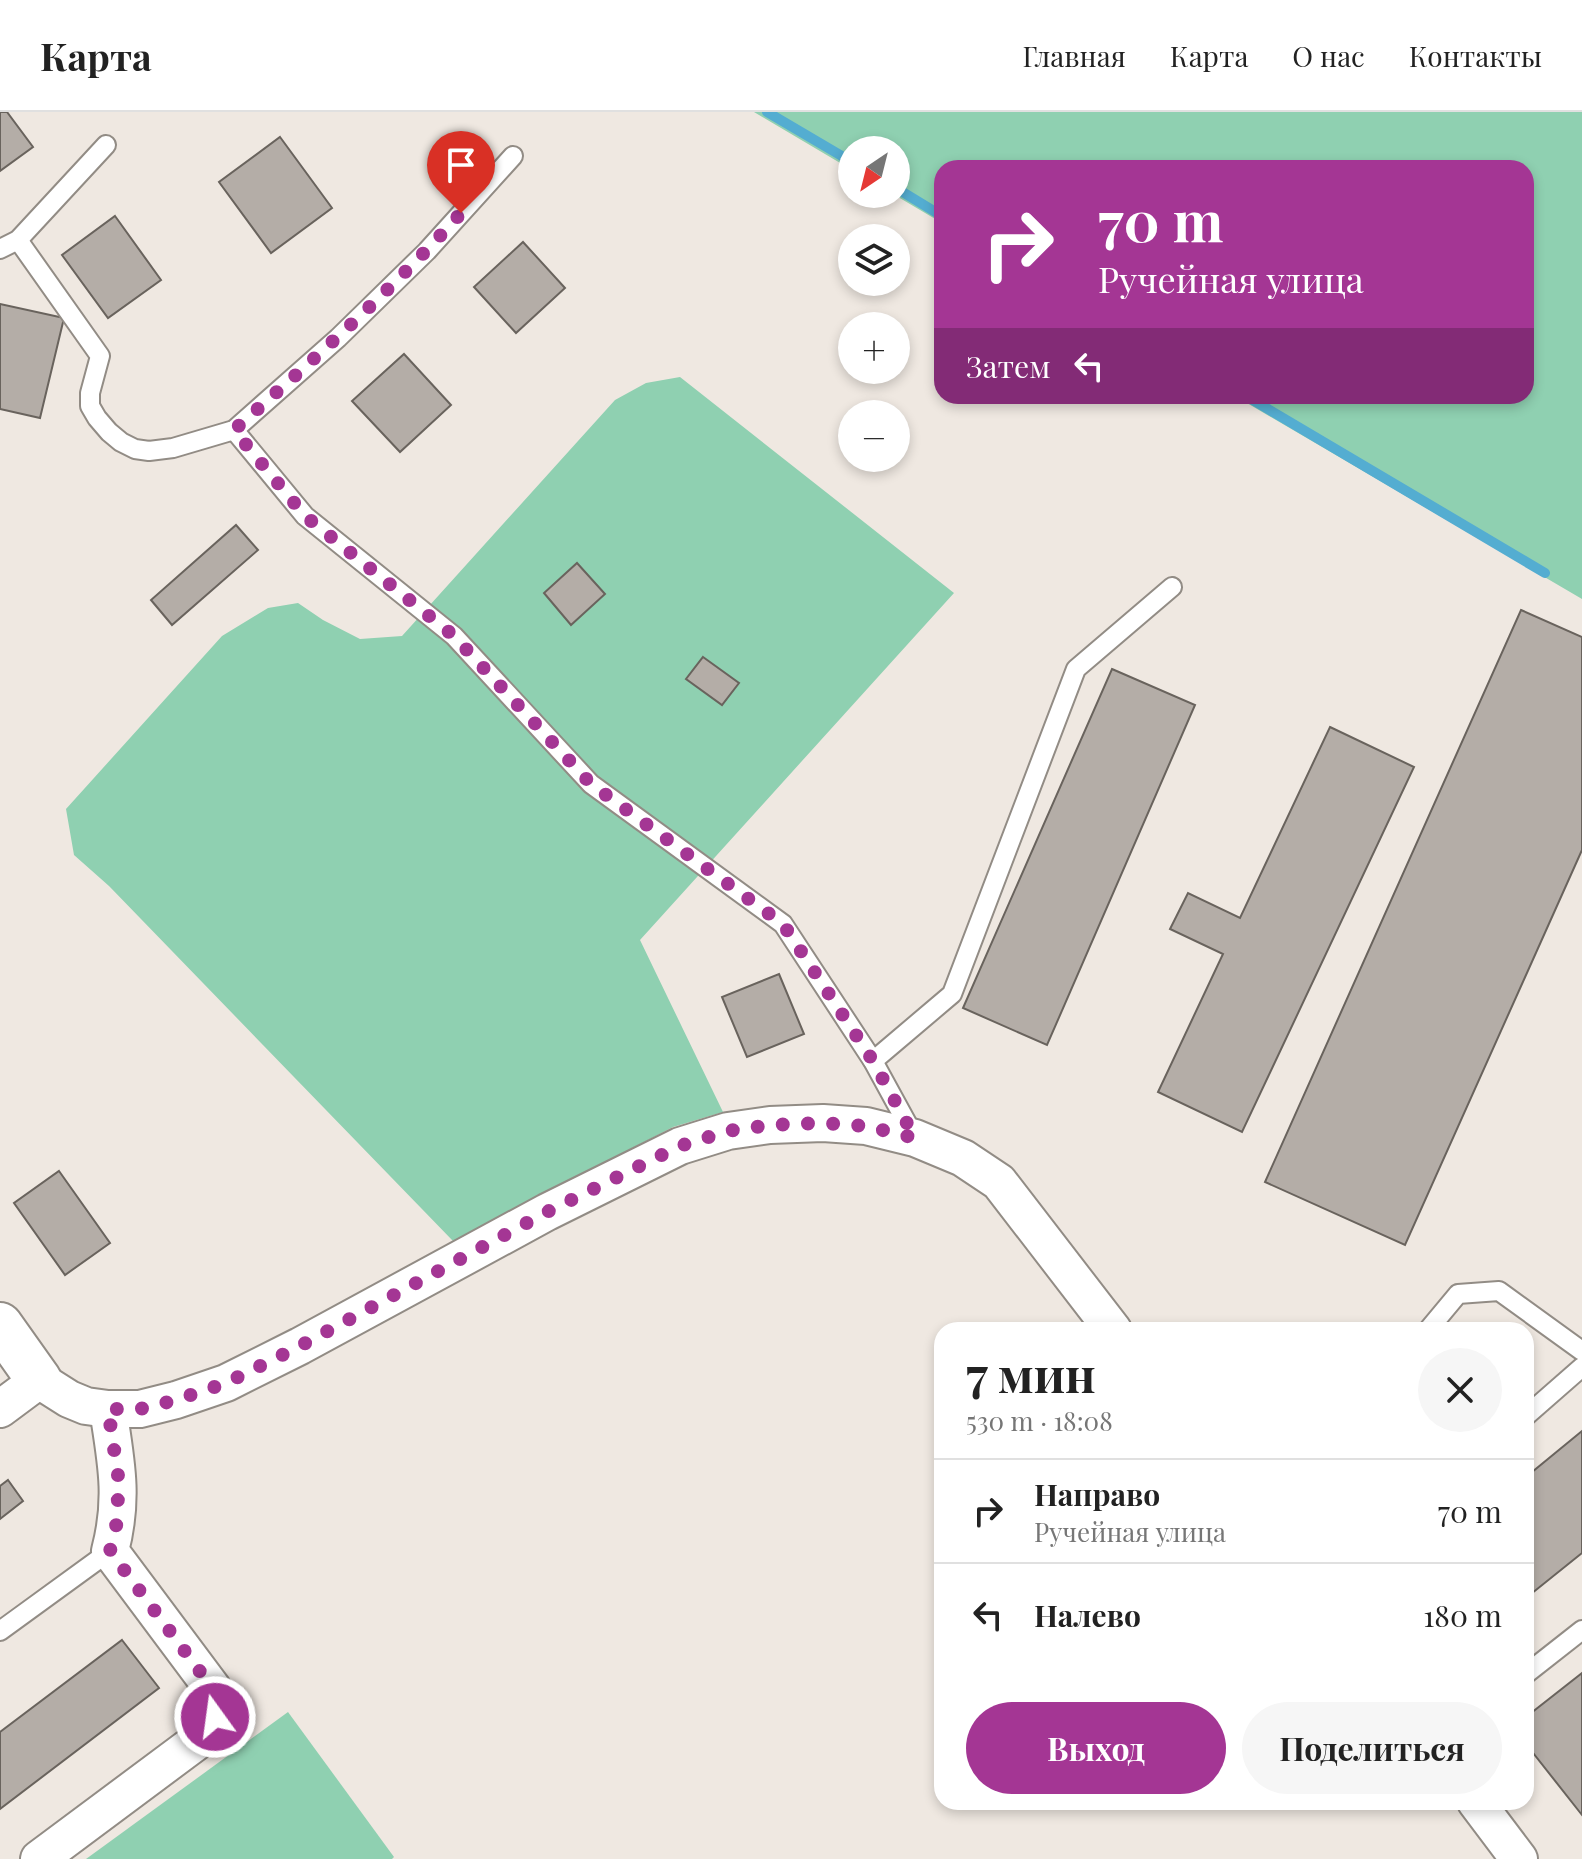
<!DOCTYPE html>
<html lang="ru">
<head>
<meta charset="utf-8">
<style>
  body { margin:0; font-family:"Playfair Display",serif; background:#f6f6f6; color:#222; height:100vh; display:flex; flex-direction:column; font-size:30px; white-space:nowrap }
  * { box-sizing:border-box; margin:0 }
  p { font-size:26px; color:#767676 }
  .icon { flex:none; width:44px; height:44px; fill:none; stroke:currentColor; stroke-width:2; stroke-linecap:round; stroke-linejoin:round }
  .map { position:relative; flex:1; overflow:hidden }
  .details { position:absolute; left:934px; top:1210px; width:600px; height:488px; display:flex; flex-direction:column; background:#fff; border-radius:24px; box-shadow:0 4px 12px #0003 }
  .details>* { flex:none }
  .guide { position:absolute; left:934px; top:48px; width:600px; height:244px; border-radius:24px; box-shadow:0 4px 12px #0003; background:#a43694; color:#fff; overflow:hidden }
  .needle { width:52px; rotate:215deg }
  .tools { position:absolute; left:838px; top:24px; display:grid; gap:16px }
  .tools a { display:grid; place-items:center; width:72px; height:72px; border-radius:50%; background:#fff; box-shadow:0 4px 12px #0003; font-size:40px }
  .pin { position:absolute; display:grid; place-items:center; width:68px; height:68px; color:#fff; margin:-82px -34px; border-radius:50% 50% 50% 0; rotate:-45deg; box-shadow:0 0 8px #0007 }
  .pin .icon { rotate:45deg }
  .me { position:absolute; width:88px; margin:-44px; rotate:346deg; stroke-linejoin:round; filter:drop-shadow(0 0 6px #0008) }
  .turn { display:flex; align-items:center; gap:28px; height:168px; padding:0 32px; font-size:36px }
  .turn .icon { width:104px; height:104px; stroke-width:2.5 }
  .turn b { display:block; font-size:56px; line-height:68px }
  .then { display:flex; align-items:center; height:76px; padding:0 32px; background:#0003; gap:16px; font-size:30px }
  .round { display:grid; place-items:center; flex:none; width:84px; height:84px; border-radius:42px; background:#f6f6f6 }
  .head { display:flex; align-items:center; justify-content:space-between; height:136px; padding:0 32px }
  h1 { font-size:48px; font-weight:700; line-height:60px }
  .primary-button { display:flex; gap:16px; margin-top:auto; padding:16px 32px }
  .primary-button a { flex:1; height:92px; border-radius:48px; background:#a43694; color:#fff; font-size:32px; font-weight:700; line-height:92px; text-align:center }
  .primary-button a+a { background:#f6f6f6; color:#222 }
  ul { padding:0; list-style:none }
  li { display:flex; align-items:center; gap:24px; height:104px; padding:0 32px; border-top:2px solid #e0e0e0 }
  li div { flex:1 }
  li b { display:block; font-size:30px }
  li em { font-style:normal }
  header { display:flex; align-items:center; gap:48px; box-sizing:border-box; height:112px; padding:0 40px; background:#fff; border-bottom:2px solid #e0e0e0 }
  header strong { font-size:38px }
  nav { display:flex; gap:44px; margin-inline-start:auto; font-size:28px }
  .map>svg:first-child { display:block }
  .green { fill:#8fd0b1 }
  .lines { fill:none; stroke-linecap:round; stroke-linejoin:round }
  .stream { stroke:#54add1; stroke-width:10 }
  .building { fill:#b4ada7; stroke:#69635d; stroke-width:2 }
  .lane-casing { stroke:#928c85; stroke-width:22 }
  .street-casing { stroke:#928c85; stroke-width:40 }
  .secondary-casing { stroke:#928c85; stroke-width:48 }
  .lane { stroke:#fff; stroke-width:18 }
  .street { stroke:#fff; stroke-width:36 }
  .secondary { stroke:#fff; stroke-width:44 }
  .route { stroke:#a43694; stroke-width:14; stroke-dasharray:0 25.2 }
</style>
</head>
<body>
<header>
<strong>Карта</strong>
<nav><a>Главная</a><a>Карта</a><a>О нас</a><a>Контакты</a></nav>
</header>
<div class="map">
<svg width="1582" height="1747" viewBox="0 0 1582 1747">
  <rect width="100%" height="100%" fill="#efe8e1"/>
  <!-- green -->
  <g class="green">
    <path d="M754,0H1582V487L1235,284H1526V56H942V111L893,82H896V38H852V58Z"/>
    <path d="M680,265L954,481L640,828L723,1000L673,1015L453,1129L109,774L74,743L66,697L222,524L268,496L298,491L323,508L360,527L402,524L615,288L646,271Z"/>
    <path d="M288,1600L394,1745L392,1747H86Z"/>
  </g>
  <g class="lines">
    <!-- stream -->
    <g class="stream">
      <path d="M767,0L852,50"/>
      <path d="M896,76L942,104"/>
      <path d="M1246,284L1545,461"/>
    </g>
  </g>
  <!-- building -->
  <g class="building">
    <path d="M0,0H7L33,35L0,59Z"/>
    <path d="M280,25L332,96L271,141L219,70Z"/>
    <path d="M115,104L161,168L108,206L62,143Z"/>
    <path d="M523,130L565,176L516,221L474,175Z"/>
    <path d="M0,192L64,206L40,306L0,297Z"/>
    <path d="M404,242L451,293L400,340L352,289Z"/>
    <path d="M236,413L258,438L172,513L151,488Z"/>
    <path d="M577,451L605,482L571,513L544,481Z"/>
    <path d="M1521,498L1582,525V738L1405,1133L1265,1070Z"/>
    <path d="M703,545L739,571L722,593L686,567Z"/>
    <path d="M1112,557L1195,593L1047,933L963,896Z"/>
    <path d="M1330,615L1414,655L1242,1020L1158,980L1223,842L1170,817L1188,781L1240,806Z"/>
    <path d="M779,862L804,922L747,945L722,885Z"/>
    <path d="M59,1059L110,1131L65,1163L14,1091Z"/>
    <path d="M1582,1319V1441L1526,1486V1365Z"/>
    <path d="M8,1368L23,1389L0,1407V1374Z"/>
    <path d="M122,1528L159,1576L0,1697V1620Z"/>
    <path d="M1582,1561V1703L1526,1632V1605Z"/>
  </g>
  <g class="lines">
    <defs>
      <g id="lane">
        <path d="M18,128L100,244L90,281V294L97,306L109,320L121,330L135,337L149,339L173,336L234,318L338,226L427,139L513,44"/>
        <path d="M0,137L18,128L106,33"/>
        <path d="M234,318L305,404L454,524L591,672L783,812L873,949L914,1024"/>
        <path d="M873,949L952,882L1076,557L1172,475"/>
        <path d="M1428,1218L1458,1182L1499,1179L1582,1239"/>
        <path d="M1526,1304L1582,1255"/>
        <path d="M0,1519L110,1439"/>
        <path d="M1526,1562L1582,1518"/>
      </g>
      <g id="street">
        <path d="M0,1297L39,1268L69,1287L86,1294L108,1297H140L176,1288L226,1271L300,1234L547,1100L680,1034L728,1019L770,1013L823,1011L866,1014L915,1026L963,1046L999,1070L1113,1218"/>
        <path d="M1476,1690L1519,1747"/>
        <path d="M39,1747L200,1627L215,1605L213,1577L110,1439C124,1386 116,1349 108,1297"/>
      </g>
      <path id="secondary" d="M0,1213L39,1268"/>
    </defs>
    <!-- lane casing -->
    <use href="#lane" class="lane-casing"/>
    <!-- street casing -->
    <use href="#street" class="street-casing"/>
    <!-- secondary casing -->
    <use href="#secondary" class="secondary-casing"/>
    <!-- lane -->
    <use href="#lane" class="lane"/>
    <!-- street -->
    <use href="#street" class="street"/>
    <!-- secondary -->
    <use href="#secondary" class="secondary"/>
  </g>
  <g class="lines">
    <!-- route -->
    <path class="route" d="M215,1605L213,1577L110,1439L116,1416L119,1370L108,1297H140L176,1288L226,1271L300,1234L547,1100L680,1034L728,1019L770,1013L823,1011L866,1014L915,1026L873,949L783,812L591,672L454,524L305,404L234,318C312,249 391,179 461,101"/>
  </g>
</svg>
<div class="tools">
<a><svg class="needle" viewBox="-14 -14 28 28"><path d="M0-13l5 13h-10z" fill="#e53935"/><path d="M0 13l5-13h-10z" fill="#767676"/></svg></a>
<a><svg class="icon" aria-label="layers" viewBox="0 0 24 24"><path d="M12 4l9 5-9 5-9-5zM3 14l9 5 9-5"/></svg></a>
<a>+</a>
<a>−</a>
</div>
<div class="pin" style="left:461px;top:101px;background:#d93025"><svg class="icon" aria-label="arrive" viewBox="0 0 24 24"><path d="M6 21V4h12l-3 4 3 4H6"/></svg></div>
<svg class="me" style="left:215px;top:1605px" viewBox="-20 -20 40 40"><circle r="17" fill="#a43694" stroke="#fff" stroke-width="3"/><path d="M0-11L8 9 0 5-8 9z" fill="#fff"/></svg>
<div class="guide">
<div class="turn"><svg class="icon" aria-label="right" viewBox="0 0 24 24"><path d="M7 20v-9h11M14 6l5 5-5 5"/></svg><div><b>70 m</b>Ручейная улица</div></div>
<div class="then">Затем<svg class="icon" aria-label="left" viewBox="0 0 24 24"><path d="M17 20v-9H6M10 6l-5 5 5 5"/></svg></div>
</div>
<section class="details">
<div class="head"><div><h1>7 мин</h1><p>530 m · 18:08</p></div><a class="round"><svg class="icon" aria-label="close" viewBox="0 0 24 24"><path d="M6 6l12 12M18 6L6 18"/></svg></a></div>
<ul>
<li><svg class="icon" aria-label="right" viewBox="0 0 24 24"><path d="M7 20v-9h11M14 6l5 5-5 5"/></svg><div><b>Направо</b><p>Ручейная улица</p></div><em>70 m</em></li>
<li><svg class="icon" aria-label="left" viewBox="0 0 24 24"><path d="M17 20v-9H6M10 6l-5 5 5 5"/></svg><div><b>Налево</b></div><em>180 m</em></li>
</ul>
<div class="primary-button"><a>Выход</a><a>Поделиться</a></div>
</section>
</div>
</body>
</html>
